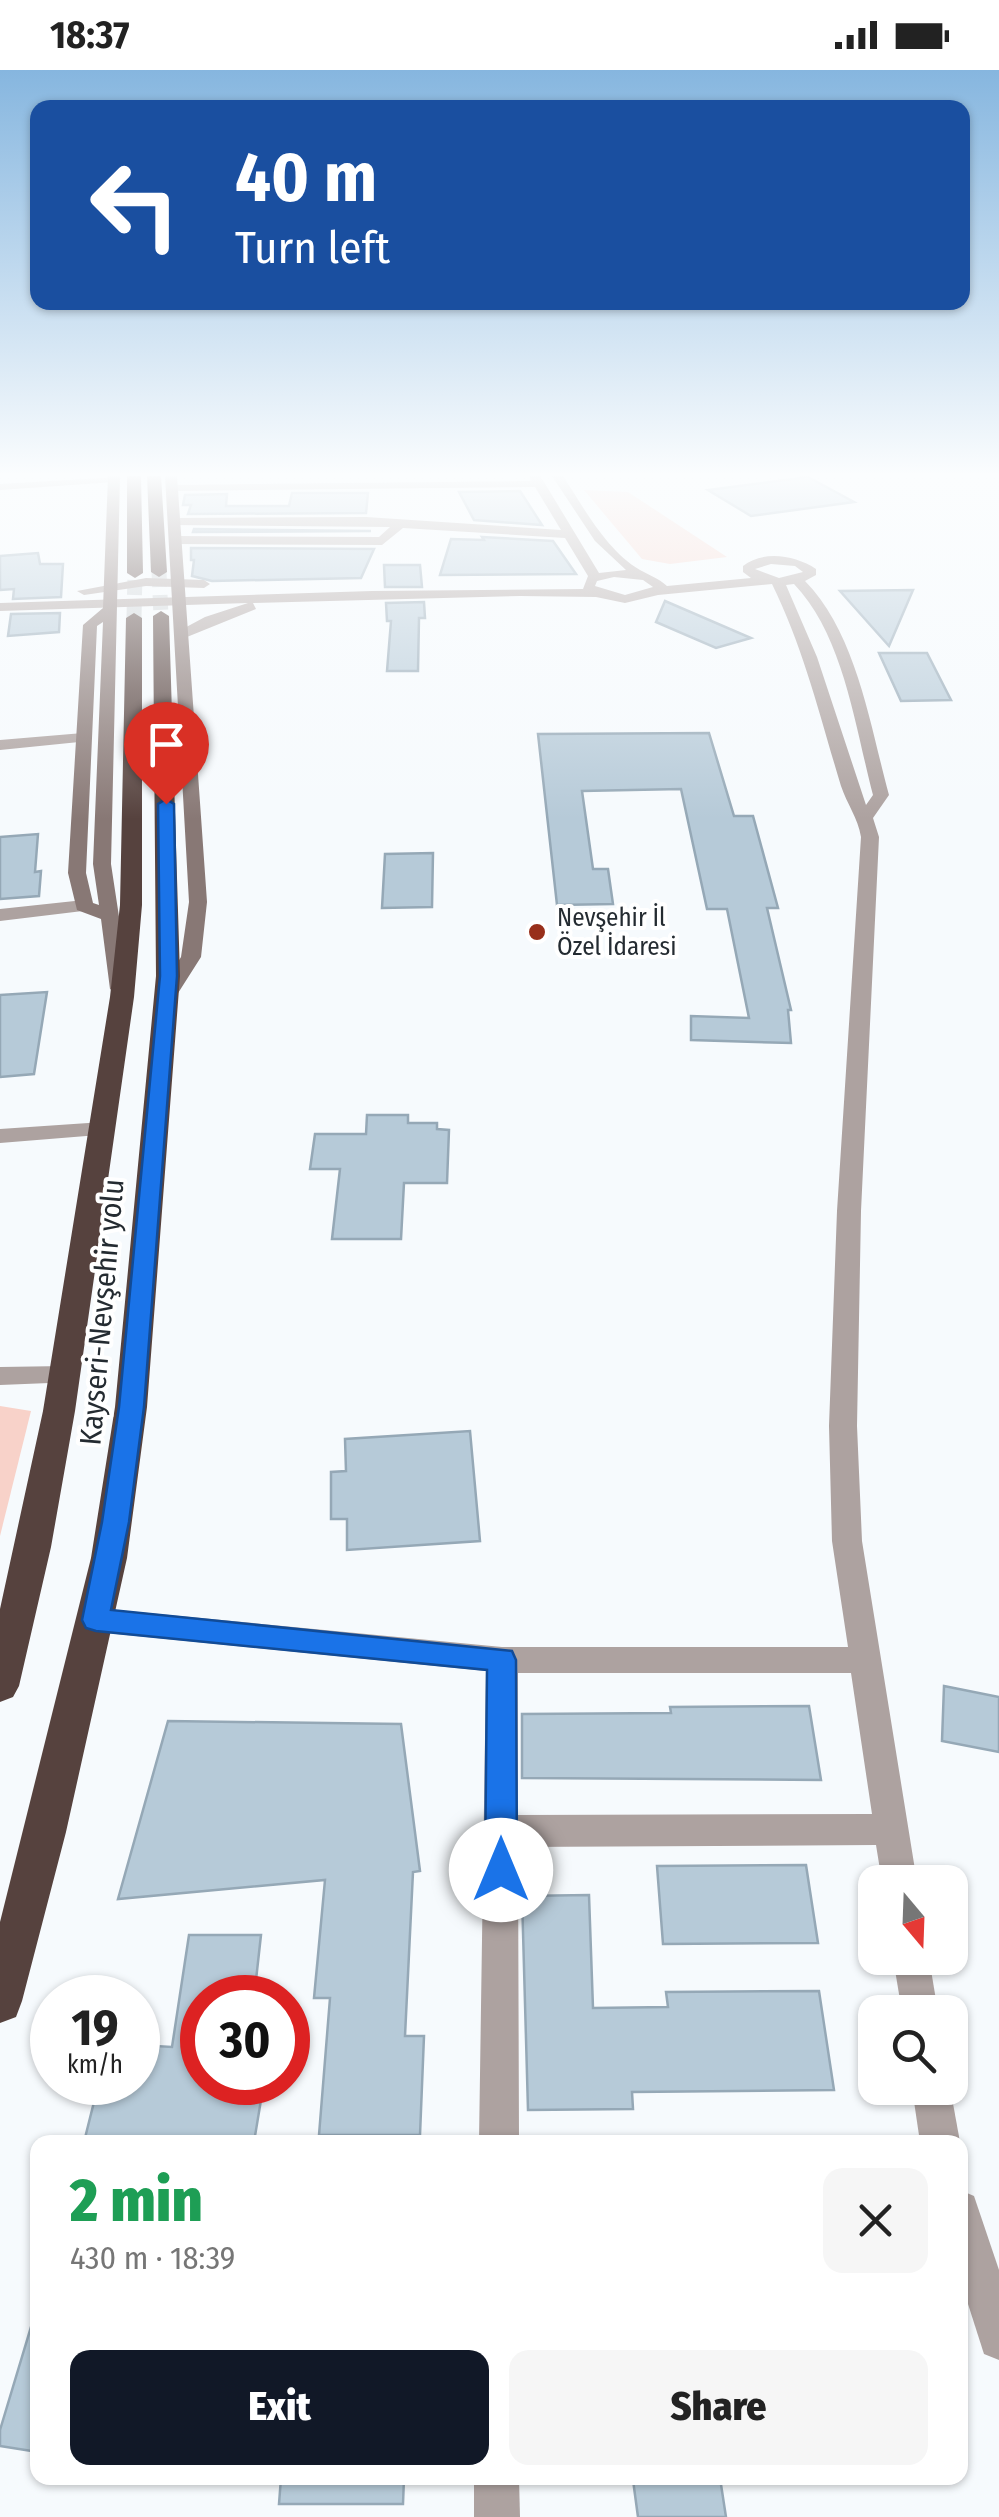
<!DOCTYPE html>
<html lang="en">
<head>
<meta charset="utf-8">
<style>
  body { margin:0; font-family:"Fira Sans Condensed",sans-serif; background:#f6f6f6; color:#222; height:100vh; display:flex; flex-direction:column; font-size:38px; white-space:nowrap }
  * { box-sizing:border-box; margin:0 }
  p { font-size:32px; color:#767676 }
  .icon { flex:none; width:55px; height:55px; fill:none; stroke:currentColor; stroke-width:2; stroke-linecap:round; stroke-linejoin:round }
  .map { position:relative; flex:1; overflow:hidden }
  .sheet { position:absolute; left:30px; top:2065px; width:938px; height:350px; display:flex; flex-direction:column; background:#fff; border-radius:20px; box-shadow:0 2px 8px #0004 }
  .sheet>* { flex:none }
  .guide { position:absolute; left:30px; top:30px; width:940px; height:210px; border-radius:20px; box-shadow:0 2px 8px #0004; background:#1a4fa0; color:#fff; overflow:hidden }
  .needle { width:65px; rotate:161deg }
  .controls { position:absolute; left:858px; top:1795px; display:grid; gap:20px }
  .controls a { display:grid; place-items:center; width:110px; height:110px; border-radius:20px; background:#fff; box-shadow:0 2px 8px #0004; font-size:50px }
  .speed { position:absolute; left:30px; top:1905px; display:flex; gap:20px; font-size:50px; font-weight:700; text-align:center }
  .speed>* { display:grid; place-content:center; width:130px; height:130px; border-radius:50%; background:#fff; box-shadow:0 2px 8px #0004; line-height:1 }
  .speed small { font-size:25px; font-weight:400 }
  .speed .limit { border:15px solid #d22; background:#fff; color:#111 }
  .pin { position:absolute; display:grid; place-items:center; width:85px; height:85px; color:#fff; margin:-102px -42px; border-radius:50% 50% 50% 0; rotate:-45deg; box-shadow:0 0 10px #0007 }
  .pin .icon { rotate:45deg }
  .me { position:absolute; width:110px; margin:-55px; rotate:0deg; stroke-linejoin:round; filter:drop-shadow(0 0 8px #0008) }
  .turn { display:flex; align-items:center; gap:35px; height:210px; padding:0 40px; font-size:45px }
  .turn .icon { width:130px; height:130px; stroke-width:2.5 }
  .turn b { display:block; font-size:70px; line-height:85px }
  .round { display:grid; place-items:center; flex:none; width:105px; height:105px; border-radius:20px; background:#f6f6f6 }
  .head { display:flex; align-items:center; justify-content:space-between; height:170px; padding:0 40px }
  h1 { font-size:60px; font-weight:800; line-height:75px; color:#1e9e55 }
  .primary-button { display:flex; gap:20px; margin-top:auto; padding:20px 40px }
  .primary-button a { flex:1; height:115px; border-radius:20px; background:#111827; color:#fff; font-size:40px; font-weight:800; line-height:115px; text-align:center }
  .primary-button a+a { background:#f6f6f6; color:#222 }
  .status { display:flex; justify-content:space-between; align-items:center; height:70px; padding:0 50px; background:#fff; direction:ltr }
  .status svg { height:28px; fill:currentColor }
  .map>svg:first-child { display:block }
  .green { fill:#f8d2c9 }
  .building { fill:#b6cad8; stroke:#95a8b6; stroke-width:2.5 }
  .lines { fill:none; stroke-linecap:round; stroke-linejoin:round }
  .highway-tunnel { stroke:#ccd1d4; stroke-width:15; stroke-dasharray:15 8; stroke-linecap:butt }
  .street { fill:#ada2a0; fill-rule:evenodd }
  .secondary { fill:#887875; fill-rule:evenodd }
  .highway { fill:#56423e; fill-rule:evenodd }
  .route { fill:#1a73e8; stroke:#114b97; stroke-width:2.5 }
  .poi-dot { fill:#982f1b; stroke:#fff; stroke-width:4 }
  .labels { text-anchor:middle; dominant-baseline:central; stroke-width:8; stroke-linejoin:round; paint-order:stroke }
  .far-poi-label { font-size:25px; fill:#242b31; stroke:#fff; text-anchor:start }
  .street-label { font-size:30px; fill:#242b31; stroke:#fff }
</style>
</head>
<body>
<div class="status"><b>18:37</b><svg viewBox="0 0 49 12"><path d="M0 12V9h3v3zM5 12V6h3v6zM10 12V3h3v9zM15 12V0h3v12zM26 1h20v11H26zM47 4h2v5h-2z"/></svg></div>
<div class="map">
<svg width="999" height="2447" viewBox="0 0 999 2447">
  <rect width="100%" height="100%" fill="#f6fafd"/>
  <!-- green -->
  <g class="green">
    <path d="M584,420L628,422L727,487L670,494L642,489Z"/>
    <path d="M0,1336L31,1341L0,1466Z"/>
  </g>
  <!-- building -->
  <g class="building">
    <path d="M808,407L854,432L751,446L708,420Z"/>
    <path d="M520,421L542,455L474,450L459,422Z"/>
    <path d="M292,423H368L366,443L188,444L191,435H183L185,425L227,424L226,436H289Z"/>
    <path d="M194,459L371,461L193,462Z"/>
    <path d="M482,467L553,471L576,504L440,505L451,469L484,470Z"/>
    <path d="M191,478L374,479L361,508L212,511L192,506L194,490H191Z"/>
    <path d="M38,483L40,494H63L61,527L13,529L14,519L0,520V486Z"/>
    <path d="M384,495H420L422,517H385Z"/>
    <path d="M913,520L889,576L840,521Z"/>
    <path d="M665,531L751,568L716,578L656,552Z"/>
    <path d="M424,532L425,548H419L418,601H387L391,551H387L386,533Z"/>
    <path d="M60,543L59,562L8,566L11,544Z"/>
    <path d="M879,583H927L951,630L901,631Z"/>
    <path d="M709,663L734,746H753L778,838H767L791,940H788L791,973L691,970V946L749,948L727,839H707L681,719L582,721L593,799H608L613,834L557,835L538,664Z"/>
    <path d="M38,764L35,802L41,801L39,826L0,829V767Z"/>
    <path d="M433,783L432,837L382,838L385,784Z"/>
    <path d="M47,922L34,1004L0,1007V925Z"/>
    <path d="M367,1045H408V1053H437V1059L449,1060L447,1113H404L401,1169H332L340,1099H310L315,1064H366Z"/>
    <path d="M470,1361L480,1471L347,1480V1449H331V1402L346,1401L345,1369Z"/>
    <path d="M944,1616L999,1627V1682L942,1671Z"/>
    <path d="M809,1636L821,1710L522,1708V1644L671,1643L670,1637Z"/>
    <path d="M168,1651L401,1654L420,1801L413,1802L405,1966H424L420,2065H319L330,1928H314L325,1810L118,1829Z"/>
    <path d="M806,1795L818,1873L663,1874L657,1796Z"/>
    <path d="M589,1825L593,1938L668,1937L666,1922L819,1921L834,2020L632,2022L633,2039L528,2040L522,1826Z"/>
    <path d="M189,1865H261L254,1928H202V2012H264L254,2072H84L99,2012H138V1975L172,1977Z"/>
    <path d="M31,2257L38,2258V2382L0,2376V2360Z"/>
    <path d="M281,2408H404L403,2434H279Z"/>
    <path d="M649,2408H720L726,2447H638L633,2410Z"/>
  </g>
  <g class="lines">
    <!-- highway-tunnel -->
    <g class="highway-tunnel">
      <path d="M159,502L161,546"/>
      <path d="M134,548L135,503"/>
    </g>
    <!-- street -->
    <g class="street">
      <path d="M529,406H540L544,412L599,503L626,500L595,471L552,406H563C584,438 606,480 640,500C649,505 658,508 667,516L751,508L743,502V496C763,480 795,485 816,499V505L805,511C857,564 870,656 889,725L873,748L879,767L861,1141L857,1356L862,1471L917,1812H882L876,1775L518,1777L519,2072H479L486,1601L96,1562L85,1559L81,1550L85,1541L96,1538L502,1577H848L832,1471L829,1356L837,1141L861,767C858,748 847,734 841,716C820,647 804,579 772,514L658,525L625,533L596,527L520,526L253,533L256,539L182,569L175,565L177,562L205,547L248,533L0,541V533L372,521L583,519L588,506L565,468L403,458L382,475L177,474L171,470L177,466L379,467L390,457L171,455L175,448L366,447L561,460L535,417L172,421L166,418L172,415L531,411ZM771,494L795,496L803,502L779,508L755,499ZM614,507L643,510L653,517L625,525L595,516L597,511ZM794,514C844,566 855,657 873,725L866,735L817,587L786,515ZM518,1603H851L872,1744L518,1745Z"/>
      <path d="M118,407L114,412L0,420V414Z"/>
      <path d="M146,508L204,510L210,514L204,518L146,516L84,525L77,521Z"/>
      <path d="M83,663L91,668L89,671L0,680V670Z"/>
      <path d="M84,830L93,836L91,840L0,851V839Z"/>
      <path d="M103,1052L111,1054L114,1059L111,1064L0,1073V1059Z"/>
      <path d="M65,1296L74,1298L78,1305L74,1312L0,1315V1297Z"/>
      <path d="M893,1888H929L938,1942H902Z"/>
      <path d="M950,2017L960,2072H920L912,2018Z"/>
      <path d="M960,2120L974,2126L999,2200V2290L984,2284L960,2209Z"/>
      <path d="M474,2408H519L520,2447H474Z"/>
    </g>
    <!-- secondary -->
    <g class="secondary">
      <path d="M108,406H120L111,794L130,919L120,925L110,919L101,849L77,840L68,803L83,555L103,538ZM103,552L93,794L99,835L93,833L86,803L97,556Z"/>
      <path d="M165,406H177L207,832L201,887L173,931L166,933L156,927L181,887L189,832Z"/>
    </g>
    <!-- highway -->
    <g class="highway">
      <path d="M127,406H141L143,503L135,508L127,503Z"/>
      <path d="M147,406H161L167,502L159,507L151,502Z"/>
      <path d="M161,541L169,546L180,906L147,1337L127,1488L66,1762L22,1931L16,1947L0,1953V1852L91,1488L115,1337L156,906L153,546Z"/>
      <path d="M134,543L142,548V835L134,927L75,1341L51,1477L19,1616L13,1627L0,1632V1539L43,1341L110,927L120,835L126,548Z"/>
    </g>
  </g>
  <!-- sky -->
  <linearGradient id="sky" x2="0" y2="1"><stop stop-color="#86b6df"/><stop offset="0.54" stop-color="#fbfdfe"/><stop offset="1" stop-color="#fbfdfe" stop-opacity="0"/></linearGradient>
  <rect width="999" height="749" fill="url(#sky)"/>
  <!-- route -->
  <path class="route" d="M166,729L174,734L177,906L144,1337L129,1452L111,1540L512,1581L516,1590L517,1800L512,1810L501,1814L490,1810L485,1800L487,1600L96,1561L86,1558L82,1550L102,1452L119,1337L160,906L158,734Z"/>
  <!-- markers -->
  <circle class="poi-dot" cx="537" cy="862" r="10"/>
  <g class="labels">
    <!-- far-poi labels -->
    <g class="far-poi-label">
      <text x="557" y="848">Nevşehir İl<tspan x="557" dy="29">Özel İdaresi</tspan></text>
    </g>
    <!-- street labels -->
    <g class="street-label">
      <text transform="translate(102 1242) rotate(-85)">Kayseri-Nevşehir yolu</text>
    </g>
  </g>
</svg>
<div class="controls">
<a><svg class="needle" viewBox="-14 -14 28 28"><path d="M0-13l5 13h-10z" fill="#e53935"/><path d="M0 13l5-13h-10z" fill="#767676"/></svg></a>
<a><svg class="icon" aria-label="search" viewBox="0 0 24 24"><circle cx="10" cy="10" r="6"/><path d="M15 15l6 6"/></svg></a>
</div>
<div class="speed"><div>19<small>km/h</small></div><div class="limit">30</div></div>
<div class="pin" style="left:166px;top:734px;background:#d93025"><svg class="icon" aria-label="arrive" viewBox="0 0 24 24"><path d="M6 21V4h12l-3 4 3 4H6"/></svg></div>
<svg class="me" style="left:501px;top:1800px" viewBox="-20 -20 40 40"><circle r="19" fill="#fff"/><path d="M0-13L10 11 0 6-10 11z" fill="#1a73e8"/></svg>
<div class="guide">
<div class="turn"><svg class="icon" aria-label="left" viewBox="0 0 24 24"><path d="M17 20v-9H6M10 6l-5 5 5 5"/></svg><div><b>40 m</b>Turn left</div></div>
</div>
<section class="sheet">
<div class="head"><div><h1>2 min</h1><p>430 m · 18:39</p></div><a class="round"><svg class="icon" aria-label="close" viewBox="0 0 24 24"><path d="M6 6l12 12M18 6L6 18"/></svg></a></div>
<div class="primary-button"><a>Exit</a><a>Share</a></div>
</section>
</div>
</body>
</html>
